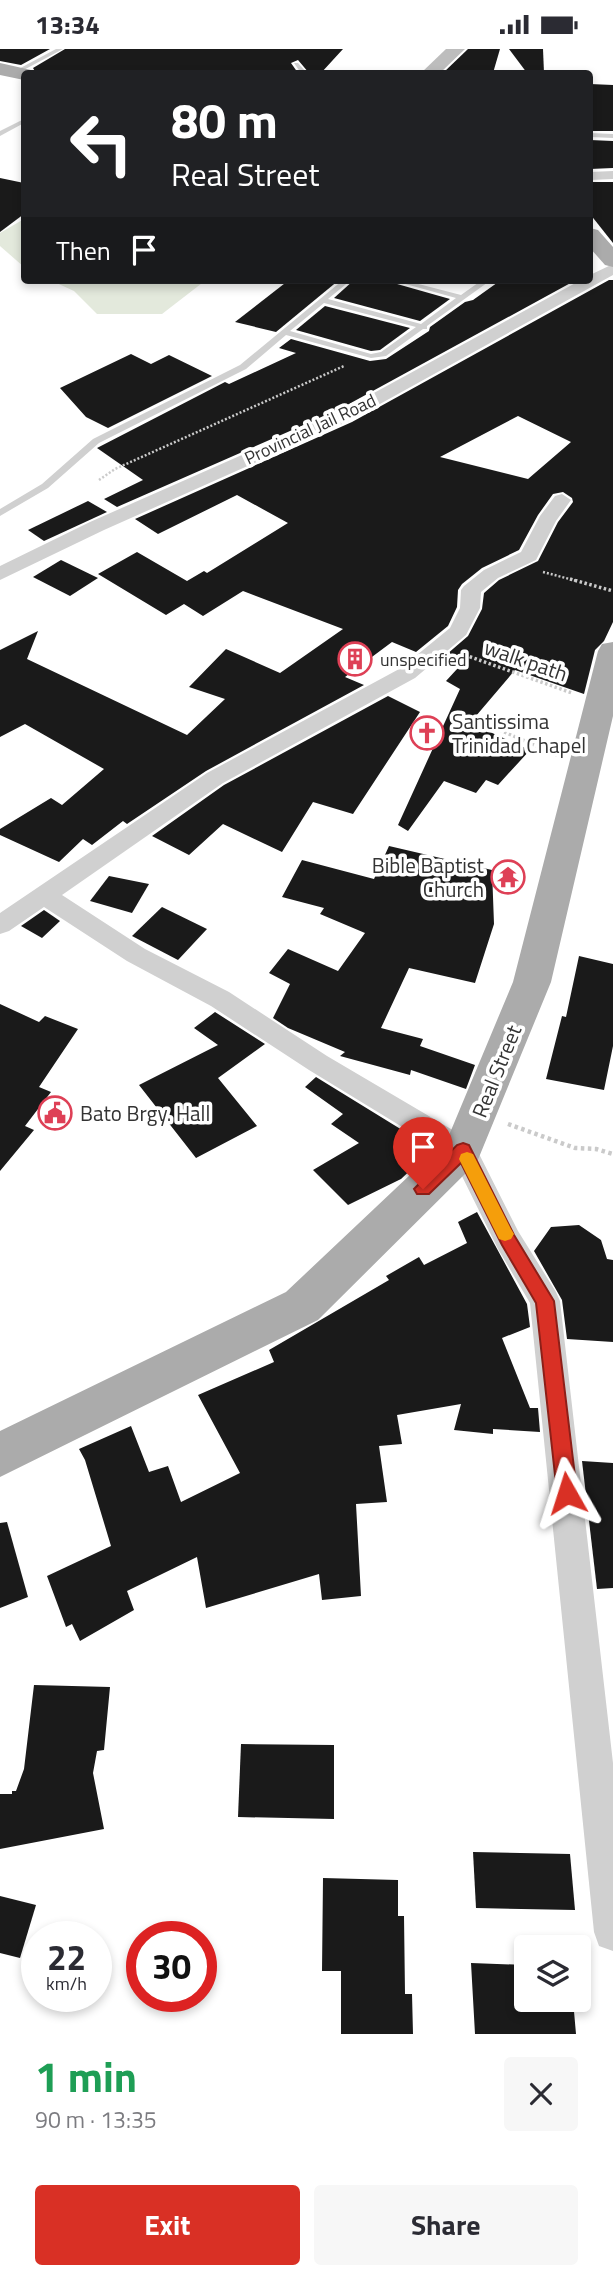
<!DOCTYPE html>
<html lang="en">
<head>
<meta charset="utf-8">
<style>
  body { margin:0; font-family:"Titillium Web",sans-serif; background:#f7f7f7; color:#2b2b33; height:100vh; display:flex; flex-direction:column; font-size:26px; white-space:nowrap }
  * { box-sizing:border-box; margin:0 }
  p { font-size:23px; color:#7c7c81 }
  .icon { flex:none; width:38px; height:38px; fill:none; stroke:currentColor; stroke-width:2; stroke-linecap:round; stroke-linejoin:round }
  .map { position:relative; height:1985px; overflow:hidden }
  .details { display:flex; flex-direction:column; background:#fff; flex:1 }
  .details>* { flex:none }
  .banner { position:absolute; left:21px; top:21px; width:572px; height:214px; border-radius:7px; box-shadow:0 4px 10px #0003; background:#202124; color:#fff; overflow:hidden }
  .fabs { position:absolute; left:514px; top:1886px; display:grid; gap:14px }
  .fabs a { display:grid; place-items:center; width:77px; height:77px; border-radius:7px; background:#fff; box-shadow:0 4px 10px #0003; font-size:35px }
  .speed { position:absolute; left:21px; top:1872px; display:flex; gap:14px; font-size:35px; font-weight:700; text-align:center }
  .speed>* { display:grid; place-content:center; width:91px; height:91px; border-radius:50%; background:#fff; box-shadow:0 4px 10px #0003; line-height:1 }
  .speed small { font-size:18px; font-weight:400 }
  .speed .limit { border:10px solid #d22; background:#fff; color:#111 }
  .pin { position:absolute; display:grid; place-items:center; width:60px; height:60px; color:#fff; margin:-72px -30px; border-radius:50% 50% 50% 0; rotate:-45deg; box-shadow:0 0 7px #0007 }
  .pin .icon { rotate:45deg }
  .me { position:absolute; width:77px; margin:-38px; rotate:354deg; stroke-linejoin:round; filter:drop-shadow(0 0 5px #0008) }
  .turn { display:flex; align-items:center; gap:24px; height:147px; padding:0 35px; font-size:32px }
  .turn .icon { width:91px; height:91px; stroke-width:2.5 }
  .turn b { display:block; font-size:49px; line-height:60px }
  .then { display:flex; align-items:center; height:66px; padding:0 35px; background:#0003; gap:14px; font-size:26px }
  .round { display:grid; place-items:center; flex:none; width:74px; height:74px; border-radius:7px; background:#f7f7f7 }
  .headline { display:flex; align-items:center; justify-content:space-between; height:119px; padding:0 35px }
  h1 { font-size:42px; font-weight:700; line-height:52px; color:#1e9e55 }
  .cta { display:flex; gap:14px; margin-top:auto; padding:14px 35px }
  .cta a { flex:1; height:80px; border-radius:7px; background:#d93025; color:#fff; font-size:28px; font-weight:700; line-height:80px; text-align:center }
  .cta a+a { background:#f7f7f7; color:#2b2b33 }
  .status { display:flex; justify-content:space-between; align-items:center; height:49px; padding:0 35px; background:#fff; direction:ltr }
  .status svg { height:19px; fill:currentColor }
  .map>svg:first-child { display:block }
  .green { fill:#e3e9dc }
  .building { fill:#1a1a1a; fill-rule:evenodd }
  .lines { fill:none; stroke-linecap:round; stroke-linejoin:round }
  .path-far2 { stroke:#cacaca; stroke-width:2.5; stroke-dasharray:2 2; stroke-linecap:butt }
  .path-far1 { stroke:#cacaca; stroke-width:3.5; stroke-dasharray:2.5 2.5; stroke-linecap:butt }
  .path { stroke:#cacaca; stroke-width:4.5; stroke-dasharray:3.5 3.5; stroke-linecap:butt }
  .lane { fill:#d0d0d0; fill-rule:evenodd }
  .street { fill:#d0d0d0; fill-rule:evenodd }
  .secondary { fill:#bdbdbd; fill-rule:evenodd }
  .primary { fill:#ababab; fill-rule:evenodd }
  .route { fill:#d93025; stroke:#8d1f18; stroke-width:2 }
  .slow { fill:#f59e0b }
  .labels { text-anchor:middle; dominant-baseline:central; stroke-width:7; stroke-linejoin:round; paint-order:stroke }
  .far-street-label { font-size:18px; fill:#333; stroke:#fff }
  .far-poi-label { font-size:18px; fill:#333; stroke:#fff; text-anchor:start }
  .street-label { font-size:21px; fill:#333; stroke:#fff }
  .poi-label { font-size:21px; fill:#333; stroke:#fff; text-anchor:start }
</style>
</head>
<body>
<div class="status"><b>13:34</b><svg viewBox="0 0 49 12"><path d="M0 12V9h3v3zM5 12V6h3v6zM10 12V3h3v9zM15 12V0h3v12zM26 1h20v11H26zM47 4h2v5h-2z"/></svg></div>
<div class="map">
<svg width="613" height="1985" viewBox="0 0 613 1985">
  <rect width="100%" height="100%" fill="#fff"/>
  <!-- green -->
  <g class="green">
    <path d="M24,170V218L0,197V184Z"/>
    <path d="M50,231H206L162,265H97L74,242Z"/>
  </g>
  <!-- building -->
  <g class="building">
    <path d="M0,0H50L21,16L0,12Z"/>
    <path d="M65,0H343L321,24H309L298,11L291,14L298,24H36L33,19Z"/>
    <path d="M468,0H500L493,24H443Z"/>
    <path d="M509,0H543L544,24H527Z"/>
    <path d="M590,35L613,36V82H590Z"/>
    <path d="M590,91L613,92V119L590,120Z"/>
    <path d="M0,129L24,134V165L0,183Z"/>
    <path d="M590,133H613V194L590,165Z"/>
    <path d="M289,231H339L276,283L235,273Z"/>
    <path d="M354,231H383L450,250L420,272L334,249Z"/>
    <path d="M501,231H576L338,361L117,458L104,450L143,431L97,399L225,333L229,335L296,304L279,299L291,290L370,312L386,310L429,282L430,278L465,253L473,251Z"/>
    <path d="M609,231H613V573L604,592L595,601L584,645L515,621L470,674L530,701L498,736L486,731L476,744L444,732L408,782L398,776L460,640L446,632L457,620L439,612L468,587L482,560L484,544L499,531L538,512L558,473L573,453L572,449L563,443L553,445L538,466L519,501L482,519L462,535L458,541L457,558L448,577L416,603L392,593L345,628L364,636L206,722L127,775L123,772L92,796L83,790L59,813L0,786V780L51,749L62,756L104,720L25,675L0,688V601L38,582L27,610L187,686L225,650L189,638L226,600L280,624L343,580L243,542L203,567L184,555L166,566L98,525L137,503L187,532L204,522L207,524L288,474L237,446L158,485L135,470L352,373ZM518,367L571,393L528,430L440,408Z"/>
    <path d="M325,257L410,279L380,301L371,302L296,281Z"/>
    <path d="M131,305L151,315L169,306L212,327L108,379L86,368L60,339Z"/>
    <path d="M88,452L107,463L44,492L28,481Z"/>
    <path d="M61,511L98,529L70,547L33,528Z"/>
    <path d="M388,647L420,663L353,765L313,753L282,803L223,775L189,806L152,787L224,736Z"/>
    <path d="M389,797L492,821L494,875L475,934L409,919L381,979L423,990L420,997L475,1016L466,1040L411,1021L410,1026L340,1007L345,1003L288,979L273,969L290,935L269,924L288,900L338,922L365,884L320,865L324,859L282,848L302,811L374,830Z"/>
    <path d="M109,827L149,835L132,864L90,852Z"/>
    <path d="M162,858L207,880L178,911L132,887Z"/>
    <path d="M44,861L60,872L42,889L21,877Z"/>
    <path d="M579,907L613,915V997L604,1041L546,1030L562,967L566,968Z"/>
    <path d="M0,955L39,973L45,967L78,980L39,1038L51,1043L25,1077L34,1081L0,1122Z"/>
    <path d="M215,963L265,995L218,1029L257,1077L196,1109L139,1036L218,996L194,979Z"/>
    <path d="M316,1028L433,1100L401,1130L348,1156L313,1121L359,1094L331,1075L343,1065L305,1038Z"/>
    <path d="M477,1163L527,1255L530,1278L502,1289L530,1359H538L540,1383L493,1380V1385L454,1381L461,1355L397,1366L402,1395L379,1397L387,1453L356,1455L361,1547L322,1551L319,1525L206,1559L197,1508L127,1542L134,1561L80,1592L72,1575L66,1578L47,1527L111,1497L85,1411L79,1400L131,1377L149,1423L168,1417L181,1453L240,1424L198,1346L274,1313L269,1301L389,1231L386,1227L419,1208L424,1216L467,1194L458,1173Z"/>
    <path d="M579,1176L601,1191L607,1210L613,1211V1293L567,1290L562,1251L534,1202L551,1178Z"/>
    <path d="M582,1412L613,1414V1539L597,1540Z"/>
    <path d="M7,1473L28,1548L0,1559V1474Z"/>
    <path d="M34,1636L110,1638L104,1701L97,1702L93,1724L104,1780L0,1800V1745H12V1742H16L24,1720Z"/>
    <path d="M241,1695L334,1696V1770L238,1768Z"/>
    <path d="M473,1803L570,1805L575,1861L476,1859Z"/>
    <path d="M323,1829L398,1831V1867H404L405,1945H412L413,1985H341V1922H322Z"/>
    <path d="M0,1847L36,1856L20,1909L0,1904Z"/>
    <path d="M471,1914L527,1916V1951H573L576,1985H475Z"/>
  </g>
  <g class="lines">
    <!-- path-far2 -->
    <g class="path-far2">
      <path d="M99,431L115,420L344,317"/>
      <path d="M543,523L577,532"/>
    </g>
    <!-- path-far1 -->
    <g class="path-far1">
      <path d="M570,530L613,542"/>
      <path d="M465,606L572,644"/>
      <path d="M495,679L557,706"/>
    </g>
    <!-- path -->
    <path class="path" d="M508,1075L575,1099L596,1100L613,1105"/>
    <!-- lane -->
    <g class="lane">
      <path d="M56,0H63L18,24L13,23Z"/>
      <path d="M294,14H298L307,24H301Z"/>
      <path d="M24,70V74L0,87V82Z"/>
      <path d="M590,84L613,85V89L590,88Z"/>
      <path d="M343,231H351L328,250L421,275L456,249L391,231H403L461,246L482,231H491L427,277V280H423L386,307L371,309L286,286L246,320L99,394L48,439L0,467V460L42,435L93,390L240,316ZM324,254L416,278L381,303L371,305L290,282Z"/>
    </g>
    <!-- street -->
    <g class="street">
      <path d="M613,122V130L590,131V123Z"/>
      <path d="M613,215V226L351,371L104,481L0,531V517L90,473L339,363L581,231H590V226Z"/>
      <path d="M562,445L571,451L556,472L536,511L498,529L481,543L480,559L466,586L415,629L223,734L62,846L145,900L229,943L327,1007L473,1093L518,1182L556,1243L560,1252L613,1714V1902L599,1897L594,1883L530,1254L498,1200L453,1109L309,1021L211,957L127,912L44,858L9,882L0,885V864L207,724L401,619L450,579L460,559L461,541L464,537L484,521L521,503L540,467L555,447Z"/>
    </g>
    <!-- secondary -->
    <path class="secondary" d="M446,0H465L440,24H421Z"/>
    <!-- primary -->
    <g class="primary">
      <path d="M0,14L31,21L33,24H24V31L0,26Z"/>
      <path d="M590,179L598,181L613,198V218L605,216L590,199Z"/>
      <path d="M613,593V667L551,933L477,1113L318,1271L0,1428V1382L286,1243L447,1091L513,933L598,602L602,595Z"/>
    </g>
  </g>
  <!-- route -->
  <path class="route" d="M463,1094L469,1096L514,1186L554,1252L577,1444L574,1450L567,1453L560,1450L557,1444L536,1254L502,1196L461,1114L429,1145H417L414,1140L457,1096Z"/>
  <!-- slow -->
  <path class="slow" d="M467,1103L473,1105L511,1180L514,1185L511,1190L505,1192L499,1190L459,1110L461,1105Z"/>
  <!-- icons -->
  <defs>
    <symbol id="building-ring" viewBox="-11 -11 22 22"><circle r="9.5" fill="#fff" stroke="#de4056" stroke-width="1.5"/><path d="M-4-6H4V6H1V3H-1V6H-4ZM-2.5-4.3h1.7v1.8h-1.7ZM.8-4.3h1.7v1.8H.8ZM-2.5-1h1.7V.8h-1.7ZM.8-1h1.7V.8H.8Z" fill="#de4056"/></symbol>
    <symbol id="church-ring" viewBox="-11 -11 22 22"><circle r="9.5" fill="#fff" stroke="#de4056" stroke-width="1.5"/><path d="M-1.2-6h2.4v3.5h3.3v2.4h-3.3V6h-2.4V-.1h-3.3v-2.4h3.3Z" fill="#de4056"/></symbol>
    <symbol id="temple-ring" viewBox="-11 -11 22 22"><circle r="9.5" fill="#fff" stroke="#de4056" stroke-width="1.5"/><path d="M0-6L5-2H3V0L6.5 2.5H4V6H1.5V3h-3V6H-4V2.5H-6.5L-3 0V-2H-5Z" fill="#de4056"/></symbol>
    <symbol id="civic-ring" viewBox="-11 -11 22 22"><circle r="9.5" fill="#fff" stroke="#de4056" stroke-width="1.5"/><path d="M-.6-6.5H3V-4.5H.6V-3L4-1V1h2V6H-6V1h2V-1L-.6-3ZM-1.2 2.5V6h2.4V2.5Z" fill="#de4056"/></symbol>
  </defs>
  <g fill-rule="evenodd">
    <use href="#building-ring" x="336" y="591" width="38" height="38"/>
    <use href="#church-ring" x="408" y="665" width="38" height="38"/>
    <use href="#temple-ring" x="489" y="809" width="38" height="38"/>
    <use href="#civic-ring" x="36" y="1045" width="38" height="38"/>
  </g>
  <g class="labels">
    <!-- far-street labels -->
    <g class="far-street-label">
      <text transform="translate(310 380) rotate(-25)">Provincial Jail Road</text>
    </g>
    <!-- far-poi labels -->
    <g class="far-poi-label">
      <text x="380" y="610">unspecified</text>
    </g>
    <!-- street labels -->
    <g class="street-label">
      <text transform="translate(526 611) rotate(19)">walk path</text>
      <text transform="translate(496 1022) rotate(-68)">Real Street</text>
    </g>
    <!-- poi labels -->
    <g class="poi-label">
      <text x="452" y="672">Santissima<tspan x="452" dy="24">Trinidad Chapel</tspan></text>
      <text x="484" y="816" text-anchor="end">Bible Baptist<tspan x="484" dy="24">Church</tspan></text>
      <text x="80" y="1064">Bato Brgy. Hall</text>
    </g>
  </g>
</svg>
<div class="fabs">
<a><svg class="icon" aria-label="layers" viewBox="0 0 24 24"><path d="M12 4l9 5-9 5-9-5zM3 14l9 5 9-5"/></svg></a>
</div>
<div class="speed"><div>22<small>km/h</small></div><div class="limit">30</div></div>
<div class="pin" style="left:423px;top:1140px;background:#d93025"><svg class="icon" aria-label="arrive" viewBox="0 0 24 24"><path d="M6 21V4h12l-3 4 3 4H6"/></svg></div>
<svg class="me" style="left:567px;top:1444px" viewBox="-20 -20 40 40"><path d="M0-17L14 15 0 8-14 15z" fill="#d93025" stroke="#fff" stroke-width="4"/></svg>
<div class="banner">
<div class="turn"><svg class="icon" aria-label="left" viewBox="0 0 24 24"><path d="M17 20v-9H6M10 6l-5 5 5 5"/></svg><div><b>80 m</b>Real Street</div></div>
<div class="then">Then<svg class="icon" aria-label="arrive" viewBox="0 0 24 24"><path d="M6 21V4h12l-3 4 3 4H6"/></svg></div>
</div>
</div>
<section class="details">
<div class="headline"><div><h1>1 min</h1><p>90 m · 13:35</p></div><a class="round"><svg class="icon" aria-label="close" viewBox="0 0 24 24"><path d="M6 6l12 12M18 6L6 18"/></svg></a></div>
<div class="cta"><a>Exit</a><a>Share</a></div>
</section>
</body>
</html>
